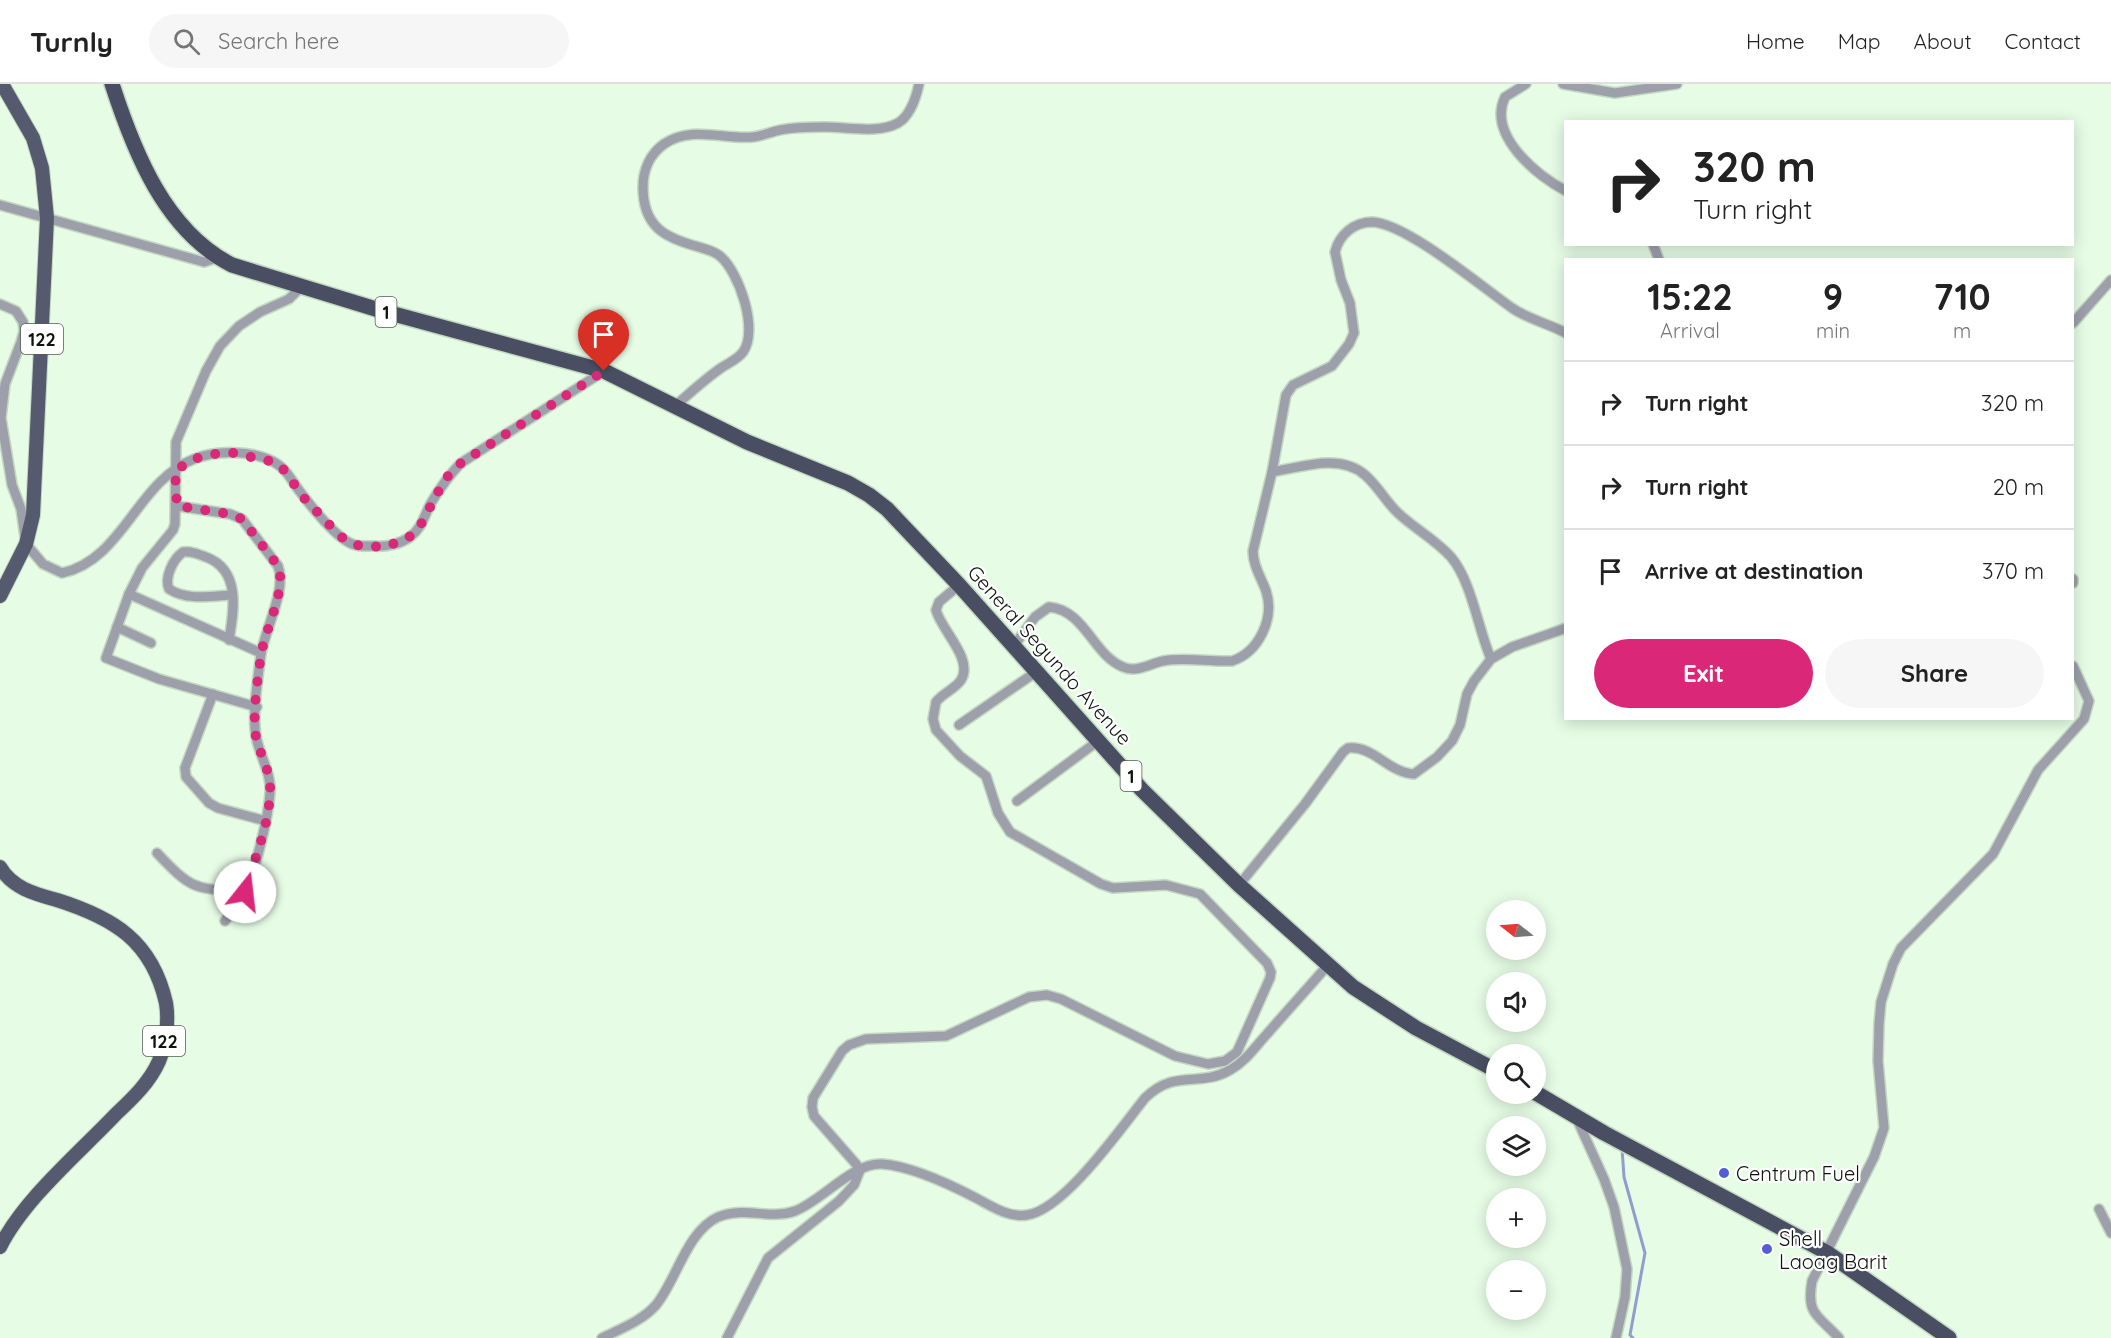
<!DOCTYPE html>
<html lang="en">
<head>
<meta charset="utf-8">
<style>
  body { margin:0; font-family:Quicksand,sans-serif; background:#f6f6f6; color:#222; height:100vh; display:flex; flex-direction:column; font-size:22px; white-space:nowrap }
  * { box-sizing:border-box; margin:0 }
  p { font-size:20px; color:#767676 }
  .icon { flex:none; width:33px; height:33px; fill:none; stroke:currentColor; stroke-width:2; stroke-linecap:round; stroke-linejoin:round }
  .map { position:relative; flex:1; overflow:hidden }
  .side { position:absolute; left:1564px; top:174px; width:510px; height:462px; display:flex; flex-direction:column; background:#fff; border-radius:0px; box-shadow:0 3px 15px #0003 }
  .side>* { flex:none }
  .banner { position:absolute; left:1564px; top:36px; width:510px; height:126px; border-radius:0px; box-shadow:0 3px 15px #0003; background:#fff; color:#222; overflow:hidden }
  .needle { width:39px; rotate:287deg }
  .tools { position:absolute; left:1486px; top:816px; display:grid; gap:12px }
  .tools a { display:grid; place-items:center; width:60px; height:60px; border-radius:50%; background:#fff; box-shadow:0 3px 15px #0003; font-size:30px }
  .pin { position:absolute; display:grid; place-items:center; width:51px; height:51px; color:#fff; margin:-62px -26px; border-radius:50% 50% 50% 0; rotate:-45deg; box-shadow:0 0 6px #0007 }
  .pin .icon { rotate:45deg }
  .me { position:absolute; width:66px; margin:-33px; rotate:16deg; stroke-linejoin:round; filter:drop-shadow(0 0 4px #0008) }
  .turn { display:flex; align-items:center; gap:21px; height:126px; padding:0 30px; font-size:27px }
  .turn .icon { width:78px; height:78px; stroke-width:2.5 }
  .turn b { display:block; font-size:42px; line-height:51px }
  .eta { display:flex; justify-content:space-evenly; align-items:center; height:102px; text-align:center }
  .eta b { font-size:36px; font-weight:700; line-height:42px }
  .action { display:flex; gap:12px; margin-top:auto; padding:12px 30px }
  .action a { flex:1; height:69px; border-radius:36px; background:#db2777; color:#fff; font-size:24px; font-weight:700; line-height:69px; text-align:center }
  .action a+a { background:#f6f6f6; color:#222 }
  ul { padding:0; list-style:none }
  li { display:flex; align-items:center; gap:18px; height:84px; padding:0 30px; border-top:2px solid #e0e0e0 }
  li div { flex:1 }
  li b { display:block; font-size:22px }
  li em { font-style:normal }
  header { display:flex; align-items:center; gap:36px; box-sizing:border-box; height:84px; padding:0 30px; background:#fff; border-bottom:2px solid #e0e0e0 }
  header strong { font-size:28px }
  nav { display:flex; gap:33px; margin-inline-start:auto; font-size:21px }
  .search { width:420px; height:54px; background:#f6f6f6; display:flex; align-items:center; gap:15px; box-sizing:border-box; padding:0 21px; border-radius:33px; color:#767676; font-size:22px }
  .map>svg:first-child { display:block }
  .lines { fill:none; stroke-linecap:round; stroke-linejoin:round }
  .stream { stroke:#929dce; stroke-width:3 }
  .minor-casing { stroke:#c3d7c2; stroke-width:12 }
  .primary-casing { stroke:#c3d7c2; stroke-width:16 }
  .trunk-casing { stroke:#c3d7c2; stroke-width:18 }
  .minor { stroke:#9da0ab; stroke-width:9 }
  .primary { stroke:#565a6e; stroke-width:14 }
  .trunk { stroke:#4a4e63; stroke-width:15 }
  .route { stroke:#db2777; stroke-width:10; stroke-dasharray:0 18 }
  .poi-dot { fill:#545ed4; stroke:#fff; stroke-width:2 }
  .labels { text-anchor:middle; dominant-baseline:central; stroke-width:4.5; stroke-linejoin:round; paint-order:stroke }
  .shield { fill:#fff; stroke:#565b56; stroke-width:1.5 }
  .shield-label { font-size:18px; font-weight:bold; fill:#0d150d }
  .street-label { font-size:20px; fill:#0d150d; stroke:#fff }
  .poi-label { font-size:20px; fill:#0d150d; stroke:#fff; text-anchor:start }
</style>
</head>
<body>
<header>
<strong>Turnly</strong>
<div class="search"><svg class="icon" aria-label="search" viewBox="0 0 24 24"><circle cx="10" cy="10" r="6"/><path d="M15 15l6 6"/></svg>Search here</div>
<nav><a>Home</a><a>Map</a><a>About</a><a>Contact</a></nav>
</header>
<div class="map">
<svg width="2111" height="1254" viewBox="0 0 2111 1254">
  <rect width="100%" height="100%" fill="#e6fce5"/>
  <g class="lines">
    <!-- stream -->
    <path class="stream" d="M1622,1064L1624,1093L1645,1169L1630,1251L1633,1254"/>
    <defs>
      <g id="minor">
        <path d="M1526,0L1505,13C1487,51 1537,92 1566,107"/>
        <path d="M1563,0L1615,9L1677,0"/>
        <path d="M0,121L204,178L217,174"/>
        <path d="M1653,160L1659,176"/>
        <path d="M0,220L16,227L23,238L24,247L21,258L5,300L1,334L12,401L21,425L26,460L43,480L62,489C123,476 137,397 194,375C217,366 252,366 274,378C285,384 291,395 298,405C310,421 335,453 352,460C359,463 368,462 375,462C386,463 400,460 410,453C422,444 424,432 431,419C440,404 449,391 461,379L604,287"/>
        <path d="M2073,239L2111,196"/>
        <path d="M675,322C690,309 705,295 721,284C728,279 737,276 743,268C759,246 739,188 720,172C714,167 705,165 699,163C665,154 643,143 643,103C643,86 650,70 664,60C691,41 724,56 753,53C762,52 771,48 780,46C794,43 811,43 825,43C847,43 878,50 898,39C911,31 916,14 919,0"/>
        <path d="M1272,388C1302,383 1340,369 1365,391C1378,402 1386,418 1398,429C1415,445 1436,456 1451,473C1472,498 1478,545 1491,575"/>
        <path d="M177,422L230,430L242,435L278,482C287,506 265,545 261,570C258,593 252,630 256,652C259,671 272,690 270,709C268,736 256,782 246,807C241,817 232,827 225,837"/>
        <path d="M2073,495V499"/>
        <path d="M129,510L261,569"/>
        <path d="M117,543L151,559"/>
        <path d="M229,556C234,526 241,486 206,473C198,470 191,467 183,468C173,475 164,494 169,505C187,517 212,512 232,511"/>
        <path d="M1013,563L1035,533L1049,523C1085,526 1093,571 1123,583C1136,589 1149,580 1163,577C1185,573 1209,578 1232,577C1259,568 1275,534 1266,507C1261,493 1253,482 1253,467L1272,388L1286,311L1293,301L1332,282L1349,260L1354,249L1350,219L1341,196L1335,168C1339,151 1354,138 1372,138C1406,139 1482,203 1512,224C1528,235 1549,240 1566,249"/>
        <path d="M213,610L185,684L186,693L209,719L218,724L266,737"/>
        <path d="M257,623L159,595L106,574L129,510L142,484L173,446L175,440L176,358L206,287L220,262L239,242L260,228L289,215L301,203"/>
        <path d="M959,641L1036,588"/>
        <path d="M1017,717L1098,657"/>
        <path d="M157,769C193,807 194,804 245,808"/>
        <path d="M1239,801L1305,720L1343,668L1348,664C1373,661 1389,689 1414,690L1437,673L1452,657L1460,641L1467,610L1474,597L1491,575L1512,563L1566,544"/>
        <path d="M1576,1033L1604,1095L1614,1123L1627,1185L1625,1213L1616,1254"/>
        <path d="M2099,1125L2111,1149"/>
        <path d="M602,1254C620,1245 642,1237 656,1221C676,1197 687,1147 718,1133C743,1122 770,1136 795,1127C822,1117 853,1078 882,1080C910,1082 951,1101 976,1114C991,1122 1009,1134 1027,1131C1064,1126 1121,1044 1145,1014C1176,984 1199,1004 1230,986C1245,978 1255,963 1267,950C1287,927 1308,904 1328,881"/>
        <path d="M727,1254L768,1174L839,1117L854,1101L860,1086L856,1080L814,1032L812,1023L813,1014L842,967L849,961L866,955L946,952L1029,913L1047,911L1061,915L1175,972L1208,980L1225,977L1237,968L1270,894L1271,888L1267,879L1200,810L1166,801L1113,804L1101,800L1010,748L998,729L986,692L960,672L936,646L933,635L936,618C943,609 955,605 961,596C974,575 941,546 936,526L939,518L959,501"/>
        <path d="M1839,1254C1818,1231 1806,1231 1812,1197L1874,1073L1884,1044L1878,977L1879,940L1881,918L1893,880L1901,864L1993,770L2038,686L2084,635L2089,617L2073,582"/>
      </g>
      <g id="primary">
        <path d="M0,512L26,460L33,431L47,134L42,84L33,54L2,0"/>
        <path d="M0,783C12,804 35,810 57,816C114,834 152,857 166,919C169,937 166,960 159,977C150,998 132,1015 116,1030C79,1069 24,1115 0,1163"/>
      </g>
      <g id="trunk">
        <path d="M112,0C134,68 165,147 232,181L379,226L604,287L747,358L848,399L869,411L887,425L959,501L1142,706L1239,801L1353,903L1416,944L1497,987"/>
        <path d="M1536,1009L1604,1049L1826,1168L1949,1254"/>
      </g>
    </defs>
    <!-- minor casing -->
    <use href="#minor" class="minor-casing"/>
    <!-- primary casing -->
    <use href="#primary" class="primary-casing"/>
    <!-- trunk casing -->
    <use href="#trunk" class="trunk-casing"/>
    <!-- minor -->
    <use href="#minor" class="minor"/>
    <!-- primary -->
    <use href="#primary" class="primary"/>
    <!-- trunk -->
    <use href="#trunk" class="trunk"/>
  </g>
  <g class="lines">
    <!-- route -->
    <path class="route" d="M245,808C254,775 270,740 270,706C271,688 260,671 256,653C252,631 258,593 261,571C265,545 287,506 278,482L242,435L230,430L177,422L175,387L193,375L215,370L233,369L274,378L284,386L304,414L340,452L352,460L362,462L385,463L408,454L419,444L445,395L461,379L604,287"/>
  </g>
  <!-- markers -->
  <g class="poi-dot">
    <circle cx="1724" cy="1089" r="6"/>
    <circle cx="1767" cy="1165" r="6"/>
  </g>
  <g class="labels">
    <!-- shield labels -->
    <g class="shield">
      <rect x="375.5" y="213" width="21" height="30" rx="4.5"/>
      <rect x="21" y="240" width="42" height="30" rx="4.5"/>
      <rect x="1120.5" y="677" width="21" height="30" rx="4.5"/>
      <rect x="143" y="942" width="42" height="30" rx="4.5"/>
    </g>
    <g class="shield-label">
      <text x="386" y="228">1</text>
      <text x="42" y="255">122</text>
      <text x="1131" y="692">1</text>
      <text x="164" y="957">122</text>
    </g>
    <!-- street labels -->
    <g class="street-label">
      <text transform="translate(1050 571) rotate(48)">General Segundo Avenue</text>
    </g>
    <!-- poi labels -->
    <g class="poi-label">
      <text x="1736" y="1089">Centrum Fuel</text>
      <text x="1779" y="1154">Shell<tspan x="1779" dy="23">Laoag Barit</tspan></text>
    </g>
  </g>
</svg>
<div class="tools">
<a><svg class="needle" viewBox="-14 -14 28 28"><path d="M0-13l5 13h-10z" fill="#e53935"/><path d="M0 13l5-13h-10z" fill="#767676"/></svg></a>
<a><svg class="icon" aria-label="sound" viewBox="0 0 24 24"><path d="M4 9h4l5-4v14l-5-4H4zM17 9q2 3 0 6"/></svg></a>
<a><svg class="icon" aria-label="search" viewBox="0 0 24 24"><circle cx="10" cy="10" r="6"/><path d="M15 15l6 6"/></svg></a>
<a><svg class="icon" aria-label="layers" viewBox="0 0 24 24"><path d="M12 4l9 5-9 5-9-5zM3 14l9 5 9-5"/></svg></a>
<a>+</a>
<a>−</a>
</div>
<div class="pin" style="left:604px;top:287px;background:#d93025"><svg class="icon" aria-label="arrive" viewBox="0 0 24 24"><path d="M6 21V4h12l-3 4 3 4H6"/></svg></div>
<svg class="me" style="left:245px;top:808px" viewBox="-20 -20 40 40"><circle r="19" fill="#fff"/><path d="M0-13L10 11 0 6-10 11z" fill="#db2777"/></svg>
<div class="banner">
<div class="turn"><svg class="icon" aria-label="right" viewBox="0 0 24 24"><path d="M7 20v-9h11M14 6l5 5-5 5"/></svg><div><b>320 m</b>Turn right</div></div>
</div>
<section class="side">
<div class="eta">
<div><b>15:22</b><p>Arrival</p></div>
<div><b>9</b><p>min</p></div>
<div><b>710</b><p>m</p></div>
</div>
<ul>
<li><svg class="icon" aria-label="right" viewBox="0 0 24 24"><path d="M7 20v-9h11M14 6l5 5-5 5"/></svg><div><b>Turn right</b></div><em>320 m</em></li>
<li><svg class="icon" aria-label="right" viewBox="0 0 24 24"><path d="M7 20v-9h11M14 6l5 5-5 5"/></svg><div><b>Turn right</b></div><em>20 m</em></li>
<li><svg class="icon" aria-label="arrive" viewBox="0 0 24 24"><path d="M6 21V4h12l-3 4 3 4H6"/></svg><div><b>Arrive at destination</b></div><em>370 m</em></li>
</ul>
<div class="action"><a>Exit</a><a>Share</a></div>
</section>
</div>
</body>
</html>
